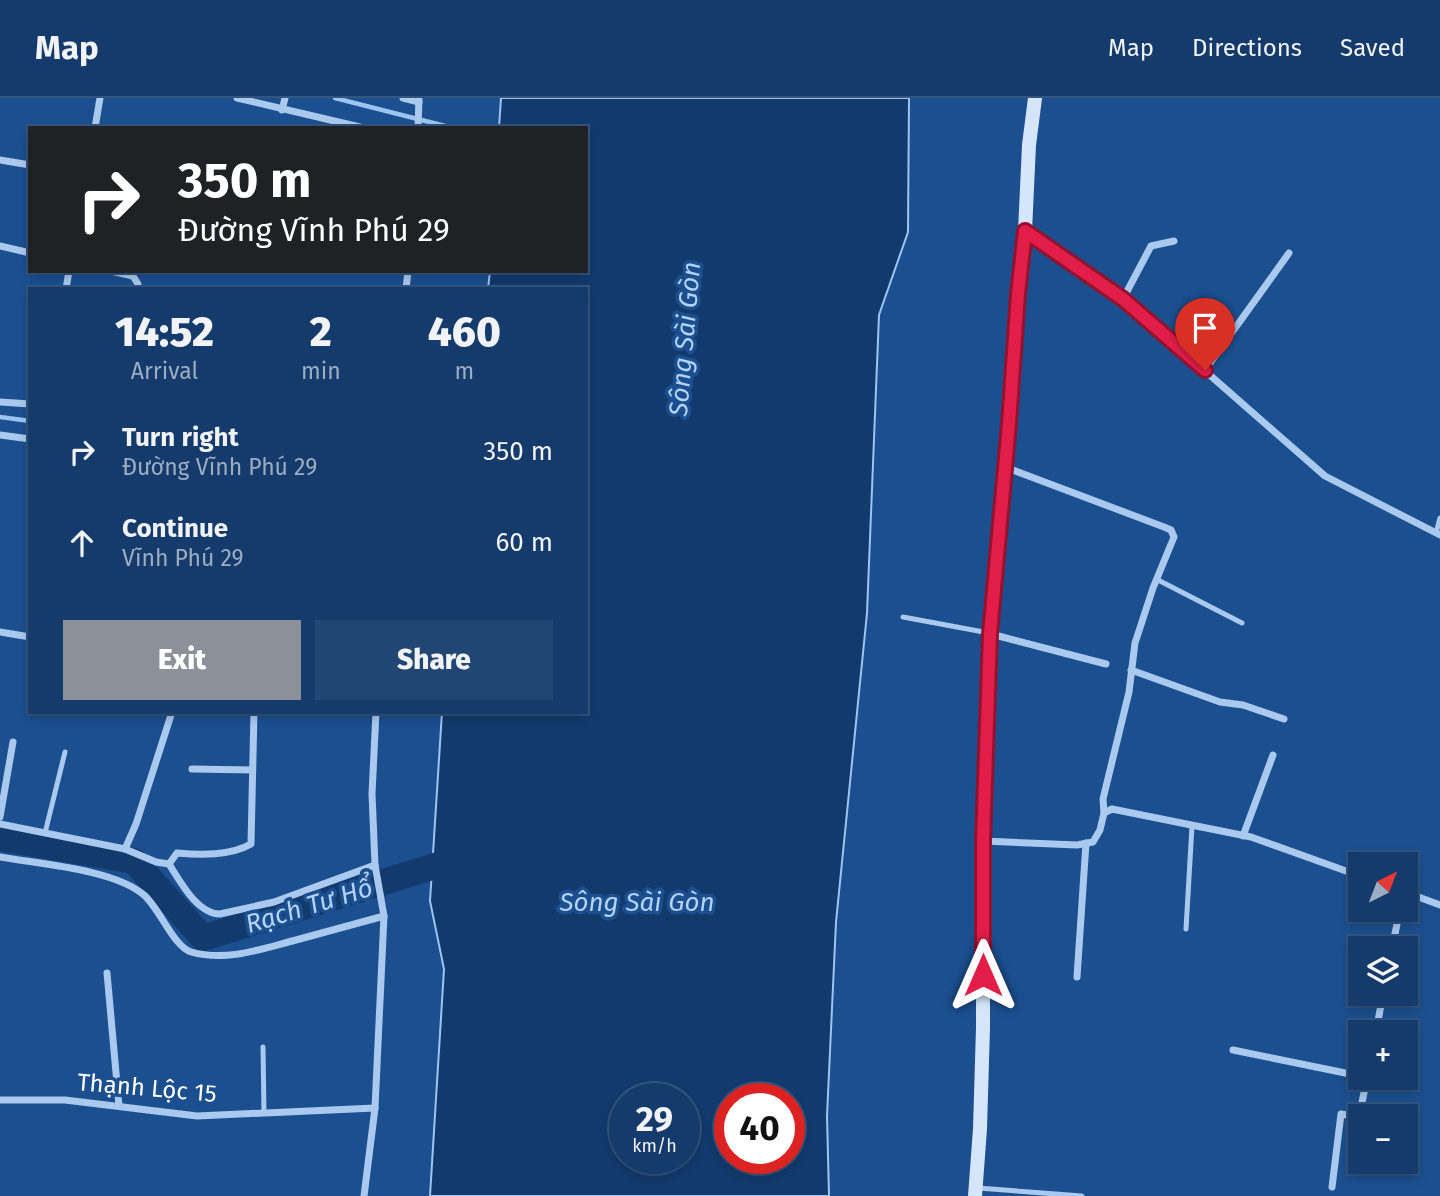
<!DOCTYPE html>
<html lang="en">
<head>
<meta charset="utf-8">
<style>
  body { margin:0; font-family:"Fira Sans",sans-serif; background:#214673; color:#f1f3f6; height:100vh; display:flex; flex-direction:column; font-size:26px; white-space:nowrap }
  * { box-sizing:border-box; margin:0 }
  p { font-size:23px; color:#9dadc1 }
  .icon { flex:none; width:38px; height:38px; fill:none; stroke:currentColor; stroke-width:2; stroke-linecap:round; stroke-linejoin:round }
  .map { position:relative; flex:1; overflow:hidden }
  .sheet { position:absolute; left:28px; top:189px; width:560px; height:427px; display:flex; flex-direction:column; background:#143b6b; border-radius:0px; box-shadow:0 4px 10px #0003,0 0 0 2px #33557e }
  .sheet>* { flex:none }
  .guide { position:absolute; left:28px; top:28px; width:560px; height:147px; border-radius:0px; box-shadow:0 4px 10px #0003,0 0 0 2px #33557e; background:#202124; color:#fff; overflow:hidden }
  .needle { width:46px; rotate:42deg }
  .fabs { position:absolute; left:1348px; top:754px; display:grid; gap:14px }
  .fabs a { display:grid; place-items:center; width:70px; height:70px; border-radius:0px; background:#143b6b; box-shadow:0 4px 10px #0003,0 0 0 2px #33557e; font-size:35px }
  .speed { position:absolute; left:609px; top:985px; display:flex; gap:14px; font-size:35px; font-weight:700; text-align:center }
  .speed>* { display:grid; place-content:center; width:91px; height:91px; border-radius:50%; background:#143b6b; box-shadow:0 4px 10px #0003,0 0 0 2px #33557e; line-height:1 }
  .speed small { font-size:18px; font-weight:400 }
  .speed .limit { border:10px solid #d22; background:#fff; color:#111 }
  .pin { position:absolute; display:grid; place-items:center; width:60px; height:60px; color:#fff; margin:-72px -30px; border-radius:50% 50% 50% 0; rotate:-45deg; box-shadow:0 0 7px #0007 }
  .pin .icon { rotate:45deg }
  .me { position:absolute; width:77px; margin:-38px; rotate:0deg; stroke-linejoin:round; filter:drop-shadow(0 0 5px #0008) }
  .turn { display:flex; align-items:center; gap:24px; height:147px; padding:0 35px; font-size:32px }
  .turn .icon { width:91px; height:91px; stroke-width:2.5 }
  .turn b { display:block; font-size:49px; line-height:60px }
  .eta { display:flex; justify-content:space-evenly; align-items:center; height:119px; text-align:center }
  .eta b { font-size:42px; font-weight:800; line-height:49px }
  .primary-button { display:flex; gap:14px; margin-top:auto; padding:14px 35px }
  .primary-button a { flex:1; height:80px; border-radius:0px; background:#8c9099; color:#fff; font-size:28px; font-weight:800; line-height:80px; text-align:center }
  .primary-button a+a { background:#214673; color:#f1f3f6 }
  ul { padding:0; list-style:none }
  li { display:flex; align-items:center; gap:21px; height:91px; padding:0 35px }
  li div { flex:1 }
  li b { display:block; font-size:26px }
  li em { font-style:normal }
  header { display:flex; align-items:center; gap:42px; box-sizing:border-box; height:98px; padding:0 35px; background:#143b6b; border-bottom:2px solid #33557e }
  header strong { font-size:33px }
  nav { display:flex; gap:38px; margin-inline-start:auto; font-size:24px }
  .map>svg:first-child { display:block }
  .water { fill:#123a6d; stroke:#9cc4f0; stroke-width:2; fill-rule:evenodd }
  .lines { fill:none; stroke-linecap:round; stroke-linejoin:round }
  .stream { stroke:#9cc4f0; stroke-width:4.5 }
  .river { stroke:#123a6d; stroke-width:26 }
  .lane { stroke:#a9c9ee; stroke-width:5 }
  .street { stroke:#a9c9ee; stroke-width:7 }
  .secondary { stroke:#d6e6fa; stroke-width:14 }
  .route-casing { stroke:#92132f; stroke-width:18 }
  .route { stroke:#e11d48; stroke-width:12 }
  .labels { text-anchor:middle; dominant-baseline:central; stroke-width:7; stroke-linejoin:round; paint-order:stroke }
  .street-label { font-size:24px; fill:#fff; stroke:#1b4f8f }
  .water-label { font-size:26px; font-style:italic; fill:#b5d3f5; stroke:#1b4f8f }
</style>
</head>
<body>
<header>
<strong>Map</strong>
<nav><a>Map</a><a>Directions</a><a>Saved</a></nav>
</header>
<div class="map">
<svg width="1440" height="1098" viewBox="0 0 1440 1098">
  <rect width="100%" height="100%" fill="#1b4f8f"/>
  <!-- water -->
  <path class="water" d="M501,0H909L908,134L879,217L867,515L836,824L827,1018L829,1098H430L444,871L430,803L442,614H586V191H488L490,173H586V30H499ZM625,1001H684V1060H625ZM789,1001V1060H730V1001Z"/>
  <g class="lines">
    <!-- stream -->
    <g class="stream">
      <path d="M335,0L453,30"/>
      <path d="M0,319L30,323"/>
    </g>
    <!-- river -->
    <path class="river" d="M0,740L134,763L203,840L464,759"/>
    <!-- lane -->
    <g class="lane">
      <path d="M1436,435L1440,420"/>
      <path d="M1156,481L1242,525"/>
      <path d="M903,519L989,535"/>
      <path d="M45,735L65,654"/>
      <path d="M1186,831L1192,728"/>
      <path d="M263,949L264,1015"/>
      <path d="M978,1090L1082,1098"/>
    </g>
    <!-- street -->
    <g class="street">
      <path d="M237,0L364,30"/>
      <path d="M403,0L419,4"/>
      <path d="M282,12L285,0"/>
      <path d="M95,30L100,0"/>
      <path d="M418,30L419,0"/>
      <path d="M0,62L30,67"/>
      <path d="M1025,133L1123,201L1325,378L1440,437"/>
      <path d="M0,148L30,155"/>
      <path d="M111,173L133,178L138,186L137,191"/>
      <path d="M66,191L69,173"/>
      <path d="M406,191L408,173"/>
      <path d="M1123,201L1151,148L1174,143"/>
      <path d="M1205,272L1289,155"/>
      <path d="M0,304L30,306"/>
      <path d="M0,337L30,341"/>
      <path d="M1005,369L1164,429L1171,432L1174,439L1153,490L1135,545L1129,594L1103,701L1104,715"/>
      <path d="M0,534L30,539"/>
      <path d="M991,536L1106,566"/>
      <path d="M1131,572L1220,604L1243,607L1284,621"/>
      <path d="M254,614L251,746C230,758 201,757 177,755L169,766C180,783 197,816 220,816L274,804L375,767"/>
      <path d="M192,671L252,672"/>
      <path d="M0,719L13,644"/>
      <path d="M0,726L125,751L156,764L169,766"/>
      <path d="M1243,738L1273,657"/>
      <path d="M983,743L1077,747L1093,744L1100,732L1104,715L1112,711L1251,739L1360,778"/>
      <path d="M125,751L136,726L172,614"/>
      <path d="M0,759C39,766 114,771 144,797C160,811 174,849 191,854C227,864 261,851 296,842C325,834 355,826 384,818"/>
      <path d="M1405,794L1440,807"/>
      <path d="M1392,850L1400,812"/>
      <path d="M107,875L119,1008"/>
      <path d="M1077,879L1086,745"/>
      <path d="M1376,934L1383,896"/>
      <path d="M1233,952L1360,978"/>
      <path d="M0,1002H65L197,1018L375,1010"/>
      <path d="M1332,1089L1341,1016L1359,1019L1367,980"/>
      <path d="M364,1098L375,1010L384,818L375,767L372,696L376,614"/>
    </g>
    <!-- secondary -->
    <path class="secondary" d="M975,1098L980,1031L983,930V743L990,536L1009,326L1018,196L1025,133L1029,47L1035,0"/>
  </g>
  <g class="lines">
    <defs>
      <path id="route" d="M983,877V743L990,536L1009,326L1018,196L1025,133L1123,201L1205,272"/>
    </defs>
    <!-- route casing -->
    <use href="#route" class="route-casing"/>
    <!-- route -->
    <use href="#route" class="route"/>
  </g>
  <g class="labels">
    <!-- street labels -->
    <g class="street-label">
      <text transform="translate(147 990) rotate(5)">Thạnh Lộc 15</text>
    </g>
    <!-- water labels -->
    <g class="water-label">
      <text transform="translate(685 241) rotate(-85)">Sông Sài Gòn</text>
      <text x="637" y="804">Sông Sài Gòn</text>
      <text transform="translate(309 808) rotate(-17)">Rạch Tư Hổ</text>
    </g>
  </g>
</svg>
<div class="fabs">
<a><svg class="needle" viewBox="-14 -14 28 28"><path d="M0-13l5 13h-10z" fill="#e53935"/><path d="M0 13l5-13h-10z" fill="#9dadc1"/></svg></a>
<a><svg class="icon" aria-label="layers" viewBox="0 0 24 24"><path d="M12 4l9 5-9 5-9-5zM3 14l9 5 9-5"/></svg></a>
<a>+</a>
<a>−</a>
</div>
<div class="speed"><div>29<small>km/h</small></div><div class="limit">40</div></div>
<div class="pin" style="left:1205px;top:272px;background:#d93025"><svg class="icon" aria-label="arrive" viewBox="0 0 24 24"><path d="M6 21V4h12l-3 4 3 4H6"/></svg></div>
<svg class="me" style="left:983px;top:877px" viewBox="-20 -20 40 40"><path d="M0-17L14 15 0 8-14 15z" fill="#e11d48" stroke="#fff" stroke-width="4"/></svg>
<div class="guide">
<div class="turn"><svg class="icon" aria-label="right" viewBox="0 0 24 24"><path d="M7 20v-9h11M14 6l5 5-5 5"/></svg><div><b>350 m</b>Đường Vĩnh Phú 29</div></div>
</div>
<section class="sheet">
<div class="eta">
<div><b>14:52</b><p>Arrival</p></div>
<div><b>2</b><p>min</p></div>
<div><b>460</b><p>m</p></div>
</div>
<ul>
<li><svg class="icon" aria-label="right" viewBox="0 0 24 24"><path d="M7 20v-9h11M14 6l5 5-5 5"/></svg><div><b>Turn right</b><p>Đường Vĩnh Phú 29</p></div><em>350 m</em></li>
<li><svg class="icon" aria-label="ahead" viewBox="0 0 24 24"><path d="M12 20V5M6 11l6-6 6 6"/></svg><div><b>Continue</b><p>Vĩnh Phú 29</p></div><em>60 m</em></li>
</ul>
<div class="primary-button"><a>Exit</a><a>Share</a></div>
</section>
</div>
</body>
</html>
